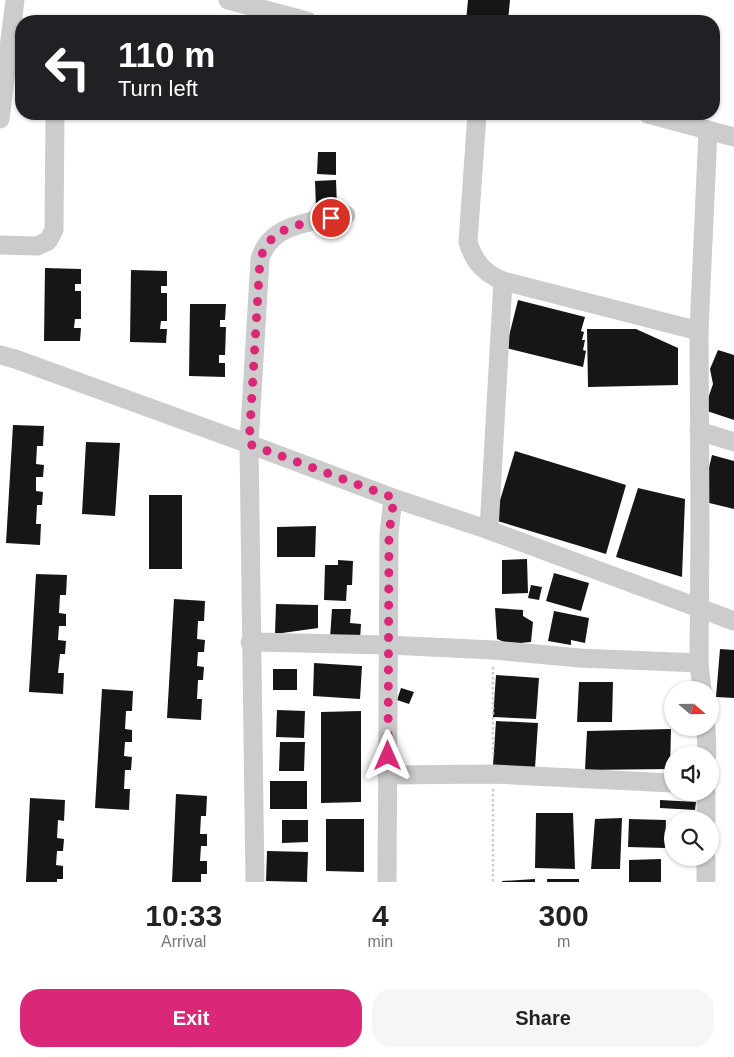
<!DOCTYPE html>
<html lang="en">
<head>
<meta charset="utf-8">
<style>
  body { margin:0; font-family:Helvetica,sans-serif; background:#f6f6f6; color:#222; height:100vh; display:flex; flex-direction:column; font-size:19px; white-space:nowrap }
  * { box-sizing:border-box; margin:0 }
  p { font-size:16px; color:#767676 }
  .icon { flex:none; width:28px; height:28px; fill:none; stroke:currentColor; stroke-width:2; stroke-linecap:round; stroke-linejoin:round }
  .map { position:relative; height:882px; overflow:hidden }
  .details { display:flex; flex-direction:column; background:#fff; flex:1 }
  .details>* { flex:none }
  .guide { position:absolute; left:15px; top:15px; width:705px; height:105px; border-radius:20px; box-shadow:0 1px 4px #0004; background:#202124; color:#fff; overflow:hidden }
  .needle { width:32px; rotate:110deg }
  .fabs { position:absolute; left:664px; top:681px; display:grid; gap:10px }
  .fabs a { display:grid; place-items:center; width:55px; height:55px; border-radius:50%; background:#fff; box-shadow:0 1px 4px #0004; font-size:25px }
  .pin { position:absolute; display:grid; place-items:center; width:42px; height:42px; color:#fff; margin:-21px; border:2px solid #fff; border-radius:50%; box-shadow:0 1px 5px #0007 }
  .me { position:absolute; width:55px; margin:-28px; rotate:0deg; stroke-linejoin:round; filter:drop-shadow(0 0 4px #0008) }
  .turn { display:flex; align-items:center; gap:18px; height:105px; padding:0 20px; font-size:22px }
  .turn .icon { width:65px; height:65px; stroke-width:2.5 }
  .turn b { display:block; font-size:35px; line-height:42px }
  .eta { display:flex; justify-content:space-evenly; align-items:center; height:85px; text-align:center }
  .eta b { font-size:30px; font-weight:700; line-height:35px }
  .button { display:flex; gap:10px; margin-top:auto; padding:10px 20px }
  .button a { flex:1; height:58px; border-radius:20px; background:#db2777; color:#fff; font-size:20px; font-weight:700; line-height:58px; text-align:center }
  .button a+a { background:#f6f6f6; color:#222 }
  .map>svg:first-child { display:block }
  .building { fill:#161616 }
  .lines { fill:none; stroke-linecap:round; stroke-linejoin:round }
  .path { stroke:#ccc; stroke-width:2.5; stroke-dasharray:2.5 2.5; stroke-linecap:butt }
  .minor { stroke:#ccc; stroke-width:19 }
  .route { stroke:#db2777; stroke-width:9; stroke-dasharray:0 16.2 }
</style>
</head>
<body>
<div class="map">
<svg width="734" height="882" viewBox="0 0 734 882">
  <rect width="100%" height="100%" fill="#fff"/>
  <!-- building -->
  <g class="building">
    <path d="M468,0H510L508,21H466Z"/>
    <path d="M318,152H336V175L317,174Z"/>
    <path d="M336,180L337,207L316,208L315,181Z"/>
    <path d="M45,268L81,269V284H75V291H81V319H75L74,328H81L80,341H44Z"/>
    <path d="M131,270L167,271V286H161V293H167V321H161L160,329H167L166,343L130,342Z"/>
    <path d="M518,300L585,317L581,331L584,332L582,340H585L583,350L586,351L583,367L506,348Z"/>
    <path d="M190,304H226L225,320H220V327H226L225,355H219V363H225V377L189,376Z"/>
    <path d="M587,329H636L678,348V385L588,387Z"/>
    <path d="M718,350L734,355V420L704,410L713,384L710,369Z"/>
    <path d="M13,425L44,426L43,446H37L36,464L44,465L43,477H36V491L43,492L42,505H37L36,524H41L40,545L6,543Z"/>
    <path d="M86,442L120,443L115,516L82,514Z"/>
    <path d="M515,451L626,485L606,554L494,520Z"/>
    <path d="M712,455L734,461V509L701,501Z"/>
    <path d="M638,488L685,499L682,577L616,557Z"/>
    <rect x="149" y="495" width="33" height="74"/>
    <path d="M316,526L315,557H277V527Z"/>
    <path d="M527,559L528,593L502,594V560Z"/>
    <path d="M338,560L353,561L352,585H347L346,601L324,600L325,565H338Z"/>
    <path d="M554,573L589,583L581,611L546,601Z"/>
    <path d="M36,574L67,575L66,595H60L59,613L66,614V626H59L58,640L66,641L65,654H60L58,673H64L63,694L29,692Z"/>
    <path d="M531,585L542,587L539,600L528,598Z"/>
    <path d="M174,599L205,601L204,621H198L197,639L205,640L204,652H198L197,666L204,667L203,680H198L197,699H202L201,720L167,718Z"/>
    <path d="M276,604L318,605V628L275,634Z"/>
    <path d="M495,608L523,610V616L533,622L531,642L509,644L497,639Z"/>
    <path d="M332,609H351L350,623L361,624L360,640L330,638Z"/>
    <path d="M554,611L589,618L585,643L571,640V645L548,641Z"/>
    <path d="M720,649L734,650V698L716,697Z"/>
    <path d="M314,663L362,666L360,699L313,696Z"/>
    <rect x="273" y="669" width="24" height="21"/>
    <path d="M496,675L539,678L536,719L493,717Z"/>
    <path d="M579,682H613L612,722H577Z"/>
    <path d="M401,688L414,692L409,704L397,700Z"/>
    <path d="M102,689L133,691L132,711H126L125,729L132,730V742H125L124,756L132,757L131,770H125L124,789H130L129,810L95,808Z"/>
    <path d="M277,710L305,711L304,738L276,737Z"/>
    <path d="M361,711V802L321,803V712Z"/>
    <path d="M496,721L538,723L535,768L493,765Z"/>
    <path d="M671,729L670,769L585,770L587,731Z"/>
    <path d="M280,742H305L304,771H279Z"/>
    <rect x="270" y="781" width="37" height="28"/>
    <path d="M176,794L207,796L206,816H201L200,834H207V846H201L200,861H207V874H201V882H172Z"/>
    <path d="M30,798L65,800L64,821L58,820L57,838L64,839L63,851H57L56,865L63,866V879H57V882H26Z"/>
    <path d="M660,800L696,802L695,810L660,808Z"/>
    <path d="M536,813H573L575,869L535,868Z"/>
    <path d="M622,818L620,869H591L595,819Z"/>
    <path d="M326,819H364V872L326,871Z"/>
    <path d="M629,819L666,820L665,848L628,847Z"/>
    <path d="M282,820H308V842L282,843Z"/>
    <path d="M267,851L308,852L307,882L266,881Z"/>
    <path d="M661,859V882H629V860Z"/>
    <path d="M535,879V882H502V881Z"/>
    <rect x="547" y="879" width="32" height="3"/>
  </g>
  <g class="lines">
    <!-- path -->
    <g class="path">
      <path d="M493,667V756"/>
      <path d="M493,789V882"/>
    </g>
    <!-- minor -->
    <g class="minor">
      <path d="M228,0L307,21"/>
      <path d="M477,114L468,242C474,262 484,273 503,281"/>
      <path d="M648,114L734,137"/>
      <path d="M0,119L15,0"/>
      <path d="M346,215C314,222 271,222 260,259L249,444L393,498"/>
      <path d="M0,245L37,246L48,241L54,230L55,114"/>
      <path d="M0,355L15,359L249,444L255,882"/>
      <path d="M699,431L734,442"/>
      <path d="M489,530L503,281L699,331"/>
      <path d="M250,642L388,645L493,650L580,658L699,663"/>
      <path d="M702,690L699,663L700,528L699,331L708,130"/>
      <path d="M706,728L707,755"/>
      <path d="M387,775L493,774L672,783"/>
      <path d="M706,820V792"/>
      <path d="M387,882L389,534L393,498L489,530L734,621"/>
      <path d="M706,882V858"/>
    </g>
  </g>
  <g class="lines">
    <!-- route -->
    <path class="route" d="M331,218C301,225 270,225 260,260L249,444L394,498L389,534L388,756"/>
  </g>
</svg>
<div class="fabs">
<a><svg class="needle" viewBox="-14 -14 28 28"><path d="M0-13l5 13h-10z" fill="#e53935"/><path d="M0 13l5-13h-10z" fill="#767676"/></svg></a>
<a><svg class="icon" aria-label="sound" viewBox="0 0 24 24"><path d="M4 9h4l5-4v14l-5-4H4zM17 9q2 3 0 6"/></svg></a>
<a><svg class="icon" aria-label="search" viewBox="0 0 24 24"><circle cx="10" cy="10" r="6"/><path d="M15 15l6 6"/></svg></a>
</div>
<div class="pin" style="left:331px;top:218px;background:#d93025"><svg class="icon" aria-label="arrive" viewBox="0 0 24 24"><path d="M6 21V4h12l-3 4 3 4H6"/></svg></div>
<svg class="me" style="left:388px;top:756px" viewBox="-20 -20 40 40"><path d="M0-17L14 15 0 8-14 15z" fill="#db2777" stroke="#fff" stroke-width="4"/></svg>
<div class="guide">
<div class="turn"><svg class="icon" aria-label="left" viewBox="0 0 24 24"><path d="M17 20v-9H6M10 6l-5 5 5 5"/></svg><div><b>110 m</b>Turn left</div></div>
</div>
</div>
<section class="details">
<div class="eta">
<div><b>10:33</b><p>Arrival</p></div>
<div><b>4</b><p>min</p></div>
<div><b>300</b><p>m</p></div>
</div>
<div class="button"><a>Exit</a><a>Share</a></div>
</section>
</body>
</html>
